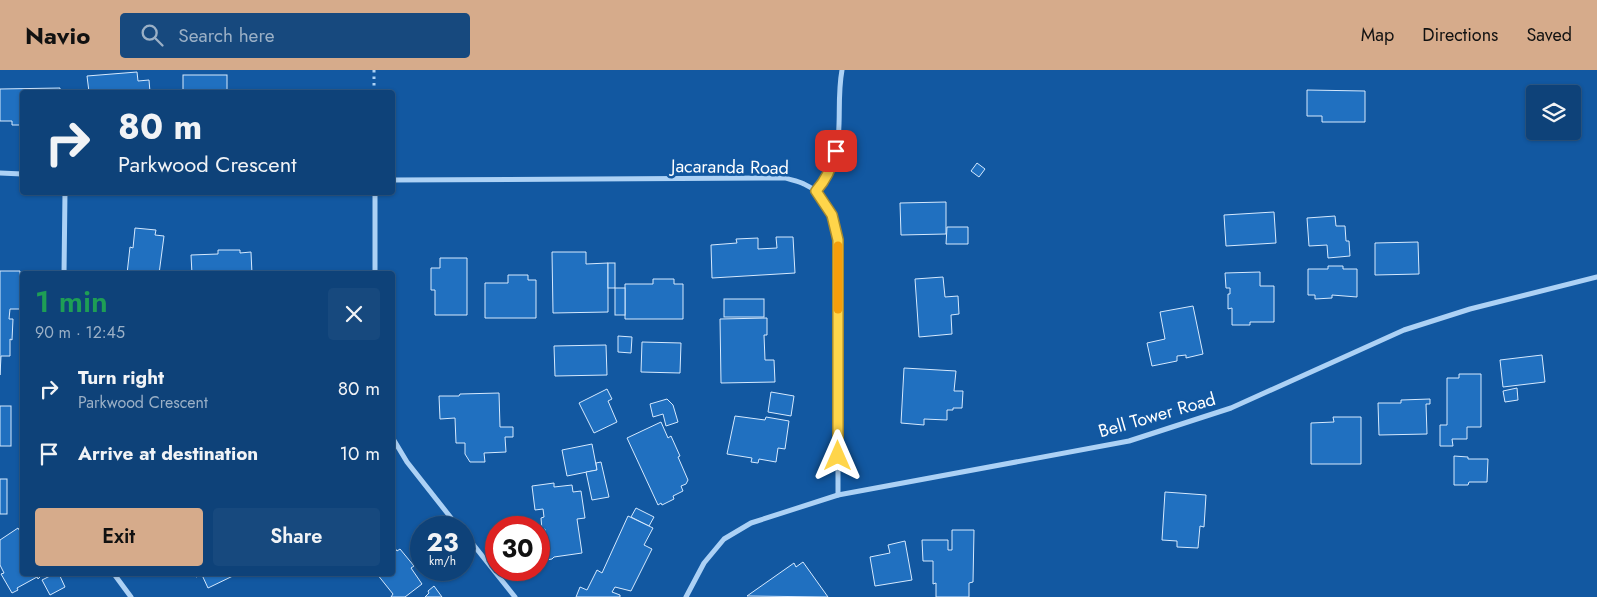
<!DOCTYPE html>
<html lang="en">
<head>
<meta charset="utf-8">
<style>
  body { margin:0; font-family:Jost,sans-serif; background:#17497e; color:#f1f3f6; height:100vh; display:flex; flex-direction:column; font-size:19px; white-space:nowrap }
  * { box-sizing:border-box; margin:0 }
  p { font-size:16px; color:#9bb0c6 }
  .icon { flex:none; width:28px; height:28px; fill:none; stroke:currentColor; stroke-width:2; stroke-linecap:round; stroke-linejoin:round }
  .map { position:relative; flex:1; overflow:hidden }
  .drawer { position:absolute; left:20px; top:201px; width:375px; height:305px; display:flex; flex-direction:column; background:#0e4279; border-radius:5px; box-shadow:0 1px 4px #0004,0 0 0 1px #2e5b8a }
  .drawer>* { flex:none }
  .banner { position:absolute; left:20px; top:20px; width:375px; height:105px; border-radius:5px; box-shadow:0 1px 4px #0004,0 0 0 1px #2e5b8a; background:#0e4279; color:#f1f3f6; overflow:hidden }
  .controls { position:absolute; left:1526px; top:15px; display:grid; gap:10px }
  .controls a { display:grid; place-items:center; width:55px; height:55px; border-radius:5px; background:#0e4279; box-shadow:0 1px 4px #0004,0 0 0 1px #2e5b8a; font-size:25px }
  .speed { position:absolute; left:410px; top:446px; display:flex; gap:10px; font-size:25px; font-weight:700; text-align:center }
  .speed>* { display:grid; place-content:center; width:65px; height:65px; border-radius:50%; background:#0e4279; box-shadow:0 1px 4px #0004,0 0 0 1px #2e5b8a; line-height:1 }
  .speed small { font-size:12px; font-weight:400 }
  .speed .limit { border:8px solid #d22; background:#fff; color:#111 }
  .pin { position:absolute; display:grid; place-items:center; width:42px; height:42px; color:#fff; margin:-21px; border-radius:10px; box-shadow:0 2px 8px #0006 }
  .me { position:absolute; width:55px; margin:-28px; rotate:0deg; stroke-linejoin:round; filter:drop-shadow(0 0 4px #0008) }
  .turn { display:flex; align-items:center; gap:18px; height:105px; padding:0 15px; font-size:22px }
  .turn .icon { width:65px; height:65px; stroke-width:2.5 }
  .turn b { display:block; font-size:35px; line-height:42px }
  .round { display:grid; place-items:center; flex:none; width:52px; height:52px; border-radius:5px; background:#17497e }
  .headline { display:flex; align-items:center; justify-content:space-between; height:85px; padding:0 15px }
  h1 { font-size:30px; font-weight:600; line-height:38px; color:#1e9e55 }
  .action { display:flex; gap:10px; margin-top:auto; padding:10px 15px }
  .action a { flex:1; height:58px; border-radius:5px; background:#d6ab8b; color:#111; font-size:20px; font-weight:600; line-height:58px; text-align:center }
  .action a+a { background:#17497e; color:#f1f3f6 }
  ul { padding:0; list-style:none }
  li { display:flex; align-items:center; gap:15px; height:65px; padding:0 15px }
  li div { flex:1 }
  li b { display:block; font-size:19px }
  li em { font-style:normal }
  header { display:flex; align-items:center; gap:30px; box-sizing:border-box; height:70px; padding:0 25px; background:#d6ab8b; color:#111 }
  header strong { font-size:24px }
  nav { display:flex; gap:28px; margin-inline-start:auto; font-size:18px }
  .search { width:350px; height:45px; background:#17497e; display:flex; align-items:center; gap:12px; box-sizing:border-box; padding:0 18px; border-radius:5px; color:#9bb0c6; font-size:19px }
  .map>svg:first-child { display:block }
  .building { fill:#2070c0; stroke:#d5e9fe }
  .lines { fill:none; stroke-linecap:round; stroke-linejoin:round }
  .path { stroke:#acd1f5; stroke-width:3; stroke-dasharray:2.5 4; stroke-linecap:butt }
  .minor { stroke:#acd1f5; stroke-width:5 }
  .route-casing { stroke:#a68a30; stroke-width:12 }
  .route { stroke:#ffd54a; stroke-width:9 }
  .slow { stroke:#f59e0b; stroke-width:9 }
  .labels { text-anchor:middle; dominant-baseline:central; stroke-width:5; stroke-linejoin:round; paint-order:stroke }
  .street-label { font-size:18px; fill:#fff; stroke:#1258a1 }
</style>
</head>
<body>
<header>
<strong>Navio</strong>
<div class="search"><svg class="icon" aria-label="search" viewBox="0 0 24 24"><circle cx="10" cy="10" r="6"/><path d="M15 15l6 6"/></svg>Search here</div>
<nav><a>Map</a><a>Directions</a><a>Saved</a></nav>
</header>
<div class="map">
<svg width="1597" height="527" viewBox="0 0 1597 527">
  <rect width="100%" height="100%" fill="#1258a1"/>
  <!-- building -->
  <g class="building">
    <path d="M137,2L138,11L149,10L150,22H89L87,6Z"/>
    <rect x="183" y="5" width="44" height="17"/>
    <path d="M60,18V22H22V55H12V51H0V19Z"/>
    <path d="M1307,20L1365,21V52H1322V46H1307Z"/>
    <path d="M977,93L985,99L979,107L971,101Z"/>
    <path d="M946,132V164L901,165L900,133Z"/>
    <path d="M1274,142L1276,173L1226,176L1224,145Z"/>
    <path d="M1335,146L1336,156H1345L1346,171H1349L1350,186L1328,188L1327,175L1309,176L1307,148Z"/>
    <path d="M947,157H968V174H946Z"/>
    <path d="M135,158L156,160L155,165L164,166L159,204H127L130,177L133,178Z"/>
    <path d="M776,167H793L795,203L712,208L711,175L737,173L736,169L758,168V179L777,178Z"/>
    <path d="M1418,172L1419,204L1375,205V173Z"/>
    <path d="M218,180H240V183L251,182L252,204H192L191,185L218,184Z"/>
    <path d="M552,182H586V194L608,193V242L553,243Z"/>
    <path d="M440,188H467V245H435V220H431V198H440Z"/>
    <rect x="608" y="193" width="7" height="25"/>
    <path d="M1328,196H1343V199H1357V227L1332,225V228L1315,229V225H1308V199H1328Z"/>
    <path d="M0,201H20V212H22V239H10L9,249H13L12,270L10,269V286H1L0,305Z"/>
    <path d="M1260,202V216H1274V252H1250V255H1232V238L1228,239V224H1230V218H1226L1225,203Z"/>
    <path d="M508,205H528V210H536V248H485V213H508Z"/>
    <path d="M943,207L945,227L958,226L959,244L951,245L952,264L919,267L915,209Z"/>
    <path d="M653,209H674V214H683V249H625V214H653Z"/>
    <rect x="615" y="218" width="10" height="27"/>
    <rect x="724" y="229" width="40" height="18"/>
    <path d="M1193,236L1203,284L1186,288V285L1177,286V291L1152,296L1147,273L1165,269L1160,242Z"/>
    <path d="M767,248V265H764L765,290H774L775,312L721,313L720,249Z"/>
    <path d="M618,266L632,267L631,283L618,282Z"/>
    <path d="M642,272L681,273L680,303L641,302Z"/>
    <path d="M606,275L607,305L555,306L554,276Z"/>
    <path d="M1542,285L1545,312L1503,317L1500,290Z"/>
    <path d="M904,298L956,301L954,321H963L962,338H953V340H947V350L924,349V355L901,353Z"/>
    <path d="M1459,304H1481V357H1467V369H1452L1453,376H1440V355H1447V308H1459Z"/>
    <path d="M1517,318L1518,330L1505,332L1503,321Z"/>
    <path d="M607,319L612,329L608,331L617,352L594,363L579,333Z"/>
    <path d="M771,322L794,326L791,346L768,342Z"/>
    <path d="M499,323L500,357H513V367H505L506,382L484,383L485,392H470L465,384V373H456L455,348L440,349L439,326H459L460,324Z"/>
    <path d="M667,329L673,335L678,352L666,356L663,344L653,347L650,334Z"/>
    <path d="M1430,329V334H1426L1427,364L1379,365L1378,333H1401V330Z"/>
    <rect x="0" y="336" width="11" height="40"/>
    <path d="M735,346L765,350L766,347L789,351L785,379L778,378L776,392L759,389L758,393L751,392L752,388L727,384Z"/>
    <path d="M1333,347H1361V394H1311V353L1334,352Z"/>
    <path d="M661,352L668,368L671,366L680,386L678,387L688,410L686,414L681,416L683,421L673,426L674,429L662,435L661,433L658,435L627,368Z"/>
    <path d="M592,374L597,400L567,406L562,380Z"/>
    <path d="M1454,386L1468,387V389H1488L1487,412H1469L1468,415H1454Z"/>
    <path d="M601,392L609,427L592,430L586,402L597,400L596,393Z"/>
    <rect x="0" y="409" width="7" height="35"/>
    <path d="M554,413V417L572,415L573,422L581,421L585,448L577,449L582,483L554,487L552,489L546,490L542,467L546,466L545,459L542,460L541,448L544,447L543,439L535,440L532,416Z"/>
    <path d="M1165,422L1206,425L1204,457L1200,456L1198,478L1177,477V471L1162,470Z"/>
    <path d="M636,438L654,447L649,456L631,447Z"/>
    <path d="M628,446L653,458L644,475L652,479L631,521L615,517L612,522L620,525V527H576L580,517L587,520L597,500L602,503Z"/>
    <path d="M18,458L22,465V504H40L41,506L38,509L37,507L17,518L18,520L12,523L1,504L4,503L0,495V470Z"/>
    <path d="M952,460H974L973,512L969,513V527H936V513L933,514V491H923L922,470H948V480H952Z"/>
    <path d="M905,471L912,510L875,516L870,487L890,483L888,475Z"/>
    <path d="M392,474L397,481L400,479L414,496L411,498L422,514L405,527H391L393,524L377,504H392Z"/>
    <path d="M803,492L828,527L747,526L794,493L796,497Z"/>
    <path d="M54,504H59L65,517L50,525L42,510Z"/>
    <path d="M195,504H237L208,518L202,505L196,507Z"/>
    <path d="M434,516L442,527H425L429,523L428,521Z"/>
  </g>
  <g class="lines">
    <!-- path -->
    <path class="path" d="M374,0V22"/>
    <!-- minor -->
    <g class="minor">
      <path d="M0,103L22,104"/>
      <path d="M392,110L785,108C791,110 798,111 804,114C826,123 833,150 838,170V425"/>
      <path d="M816,121C850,85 834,43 842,0"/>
      <path d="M375,122V204"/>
      <path d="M64,204L65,122"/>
      <path d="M392,367L407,392L459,458"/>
      <path d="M464,463L515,527"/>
      <path d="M114,504L131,527"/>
      <path d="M686,527L704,493L724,469L751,453L838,425L1129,371L1231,338L1404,260L1470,239L1597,207"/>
    </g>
  </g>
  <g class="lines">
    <defs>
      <path id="route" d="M836,81C832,97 827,109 816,121L832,145L838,170V386"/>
    </defs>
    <!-- route casing -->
    <use href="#route" class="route-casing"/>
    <!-- route -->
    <use href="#route" class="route"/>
    <!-- slow -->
    <path class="slow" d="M838,176V239"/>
  </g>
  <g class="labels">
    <!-- street labels -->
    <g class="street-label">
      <text transform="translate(730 97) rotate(1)">Jacaranda Road</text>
      <text transform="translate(1157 345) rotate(-16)">Bell Tower Road</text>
    </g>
  </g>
</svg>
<div class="controls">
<a><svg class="icon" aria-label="layers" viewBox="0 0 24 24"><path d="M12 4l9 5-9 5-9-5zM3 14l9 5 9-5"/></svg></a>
</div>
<div class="speed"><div>23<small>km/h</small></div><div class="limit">30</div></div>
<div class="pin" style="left:836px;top:81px;background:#d93025"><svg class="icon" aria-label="arrive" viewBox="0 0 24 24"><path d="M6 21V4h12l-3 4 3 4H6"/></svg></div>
<svg class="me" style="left:838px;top:386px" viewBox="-20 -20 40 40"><path d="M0-17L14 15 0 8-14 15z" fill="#ffd54a" stroke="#fff" stroke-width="4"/></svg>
<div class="banner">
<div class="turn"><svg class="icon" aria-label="right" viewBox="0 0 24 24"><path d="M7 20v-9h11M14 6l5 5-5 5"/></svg><div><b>80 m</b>Parkwood Crescent</div></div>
</div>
<section class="drawer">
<div class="headline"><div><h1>1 min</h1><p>90 m · 12:45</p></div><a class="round"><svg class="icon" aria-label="close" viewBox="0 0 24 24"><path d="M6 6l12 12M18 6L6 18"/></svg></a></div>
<ul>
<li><svg class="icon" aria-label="right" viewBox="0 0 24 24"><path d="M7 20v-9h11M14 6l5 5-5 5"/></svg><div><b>Turn right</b><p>Parkwood Crescent</p></div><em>80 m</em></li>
<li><svg class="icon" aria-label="arrive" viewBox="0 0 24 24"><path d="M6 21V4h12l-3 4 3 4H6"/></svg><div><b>Arrive at destination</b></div><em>10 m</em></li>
</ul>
<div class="action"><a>Exit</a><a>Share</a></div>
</section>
</div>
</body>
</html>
